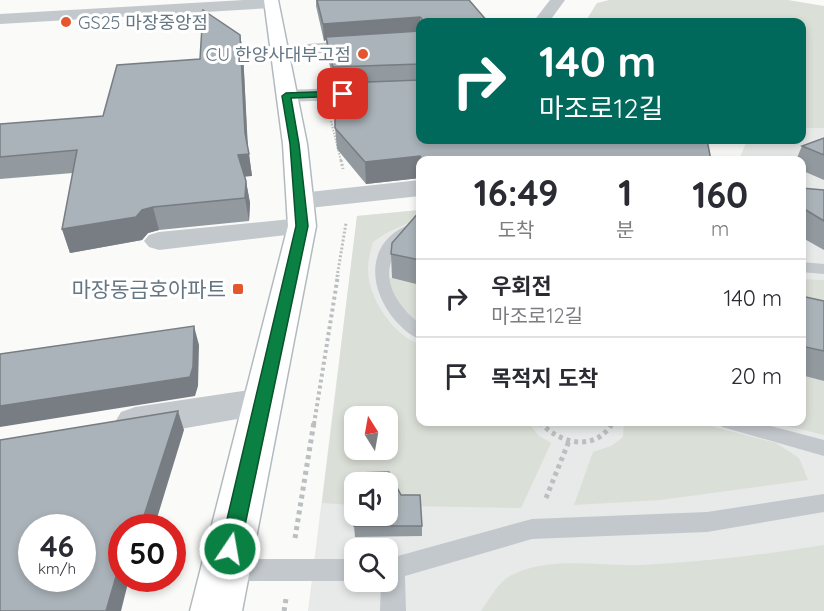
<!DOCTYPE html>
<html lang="ko">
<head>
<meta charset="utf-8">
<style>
  body { margin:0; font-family:Quicksand,"Noto Sans KR",sans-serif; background:#f7f7f7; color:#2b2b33; height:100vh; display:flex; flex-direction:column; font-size:22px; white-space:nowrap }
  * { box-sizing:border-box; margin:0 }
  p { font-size:20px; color:#7c7c81 }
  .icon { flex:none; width:33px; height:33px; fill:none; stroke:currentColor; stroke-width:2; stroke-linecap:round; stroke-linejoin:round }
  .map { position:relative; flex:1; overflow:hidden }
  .details { position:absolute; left:416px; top:156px; width:390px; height:270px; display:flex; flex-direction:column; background:#fff; border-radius:12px; box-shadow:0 3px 9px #0003 }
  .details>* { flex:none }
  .banner { position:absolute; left:416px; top:18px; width:390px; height:126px; border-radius:12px; box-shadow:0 3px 9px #0003; background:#00695c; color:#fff; overflow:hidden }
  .needle { width:39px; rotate:349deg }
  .tools { position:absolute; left:344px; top:406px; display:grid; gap:12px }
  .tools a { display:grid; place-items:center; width:54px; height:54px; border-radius:12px; background:#fff; box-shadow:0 3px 9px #0003; font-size:30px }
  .speed { position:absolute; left:18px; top:514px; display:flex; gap:12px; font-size:30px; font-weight:700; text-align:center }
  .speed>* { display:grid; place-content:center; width:78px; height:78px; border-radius:50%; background:#fff; box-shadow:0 3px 9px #0003; line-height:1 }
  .speed small { font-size:15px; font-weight:400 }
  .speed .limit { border:9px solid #d22; background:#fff; color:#111 }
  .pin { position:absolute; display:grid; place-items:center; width:51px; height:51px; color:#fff; margin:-26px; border-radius:12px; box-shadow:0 3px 9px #0006 }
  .me { position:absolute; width:66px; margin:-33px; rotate:12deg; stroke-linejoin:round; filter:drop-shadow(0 0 4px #0008) }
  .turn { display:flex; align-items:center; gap:21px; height:126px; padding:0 24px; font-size:27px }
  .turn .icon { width:78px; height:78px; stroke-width:2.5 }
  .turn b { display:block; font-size:42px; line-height:51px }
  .eta { display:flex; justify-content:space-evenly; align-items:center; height:102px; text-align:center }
  .eta b { font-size:36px; font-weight:700; line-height:42px }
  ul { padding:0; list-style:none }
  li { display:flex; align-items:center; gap:18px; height:78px; padding:0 24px; border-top:2px solid #e1e1e2 }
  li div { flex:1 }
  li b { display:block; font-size:22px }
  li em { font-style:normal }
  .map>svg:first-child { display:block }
  .built { fill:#e8e9e9; fill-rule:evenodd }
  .green { fill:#dadfd7; fill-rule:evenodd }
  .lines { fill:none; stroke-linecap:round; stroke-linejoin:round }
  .secondary-casing { stroke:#b3babf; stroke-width:3 }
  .path-far3 { stroke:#bbbfc2; stroke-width:2; stroke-dasharray:1.5 1.5; stroke-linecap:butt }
  .path-far2 { stroke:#bbbfc2; stroke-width:3; stroke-dasharray:2 2; stroke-linecap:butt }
  .path-far1 { stroke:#bbbfc2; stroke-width:4; stroke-dasharray:3 3; stroke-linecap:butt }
  .path { stroke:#bbbfc2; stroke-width:5; stroke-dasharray:4 4; stroke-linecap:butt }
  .lane { fill:#c3c8cc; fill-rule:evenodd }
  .street { fill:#c3c8cc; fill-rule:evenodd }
  .secondary { fill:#fff; fill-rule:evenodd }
  .wall { fill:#929a9f }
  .shaded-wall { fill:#777d82 }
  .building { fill:#aab3b9; stroke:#777d82; stroke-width:1.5; fill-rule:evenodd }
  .route { fill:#0b8043; stroke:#07532c; stroke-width:1.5 }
  .poi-dot { fill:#e4572e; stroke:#fff; stroke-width:2 }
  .labels { text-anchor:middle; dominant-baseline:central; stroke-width:6; stroke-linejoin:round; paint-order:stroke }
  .far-poi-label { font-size:18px; fill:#657683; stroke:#fff; text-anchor:start }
  .poi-label { font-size:21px; fill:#657683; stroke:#fff; text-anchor:end }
</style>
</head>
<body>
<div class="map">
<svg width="824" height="611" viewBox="0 0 824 611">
  <rect width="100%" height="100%" fill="#fafaf8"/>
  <!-- built -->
  <path class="built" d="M801,128H824V611H308L357,216L420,210V422H801V160H739L747,140H801ZM354,417H387V450H354ZM354,483H387V516H354ZM354,549H387V582H354Z"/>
  <!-- green -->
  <g class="green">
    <path d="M609,0H788L824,6V128H801V22H585L597,3Z"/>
    <path d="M420,210V218L386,233L373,242C370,252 368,260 368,270C368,297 393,336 420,344V422H528L538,435L551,443L521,508L401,506L389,482L354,483V505L322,503L357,216ZM354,417H387V450H354Z"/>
    <path d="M386,277L420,285V327L404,316Z"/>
    <path d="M801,279L824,280V329L801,324Z"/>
    <path d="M801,375L824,381V435L771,422H801Z"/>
    <path d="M624,422H695L776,443L799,458L808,480L660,500L574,505L593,452L611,446L623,437Z"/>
    <path d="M824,545V611H481C489,600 498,582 510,576C549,555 600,567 642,565C703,562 763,555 824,545Z"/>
  </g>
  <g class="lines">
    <defs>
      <path id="secondary" d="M264,0H278L307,144L316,226L242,611H190L288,226L283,144Z"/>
    </defs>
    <!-- secondary casing -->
    <use href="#secondary" class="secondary-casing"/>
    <!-- path-far3 -->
    <path class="path-far3" d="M331,121L341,161"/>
    <!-- path-far2 -->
    <g class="path-far2">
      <path d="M341,160L343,169"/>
      <path d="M337,277L346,223"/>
    </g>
    <!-- path-far1 -->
    <path class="path-far1" d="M314,424L338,275"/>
    <!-- path -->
    <g class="path">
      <path d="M540,422C560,445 597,452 613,422"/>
      <path d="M546,498L569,441"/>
      <path d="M295,538L314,422"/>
      <path d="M284,611L286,599"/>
    </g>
    <!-- lane -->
    <g class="lane">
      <path d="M420,221V231C375,256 383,295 420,324V339C410,336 401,327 394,319C364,282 368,234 420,221Z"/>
      <path d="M801,262L824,264V274L801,272Z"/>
      <path d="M719,422H755L824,440V456L722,427Z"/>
      <path d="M824,494V512L707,532L532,539L405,576L406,611H380L381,582H387V559L532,519L707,512Z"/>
      <path d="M229,559H354V581H229L220,578L217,570L220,562Z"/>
    </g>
    <!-- street -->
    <g class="street">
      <path d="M244,0H277L279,3L271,8L0,24V14Z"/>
      <path d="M550,0H565L549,22H533Z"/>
      <path d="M420,36V46L279,56L270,51L279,46Z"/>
      <path d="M420,85V97L286,102L279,100L276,96L279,92L286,90Z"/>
      <path d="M420,180V196L300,209L291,207L287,201L291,195L300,193Z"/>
      <path d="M302,218L312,220L316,226L312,232L159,250L149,247L144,241L149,235L159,232Z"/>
      <path d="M263,388L277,392L282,402L277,412L135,437L121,432L115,422L121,412L135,407Z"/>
    </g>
    <!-- secondary -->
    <use href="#secondary" class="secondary"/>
  </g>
  <!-- wall -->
  <g class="wall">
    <path d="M316,0H469L488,22H420V140H468H467H570L571,141H580L579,140H707L711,160H420V178L366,184L337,149L335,128L343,103L342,86H335L327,55L326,40L324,41L316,6Z"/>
    <path d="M240,35L243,52L248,148L252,176H245L250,203L249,221L159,230L148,233L142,240L70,253L62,229L73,173L0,179V124L103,116Z"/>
    <path d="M824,138V180L801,170V160H796L802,146Z"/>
    <path d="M801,188L824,190V250L801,237Z"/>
    <path d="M420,211V285L392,278L391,254Z"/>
    <path d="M801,296L824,301V381L801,375Z"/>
    <path d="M401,495L422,526V536L355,537L354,526Z"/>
  </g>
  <!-- shaded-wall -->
  <g class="shaded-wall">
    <path d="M420,17V34L326,37V40L324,41L323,24Z"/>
    <path d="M240,35L243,52L248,154H249L252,176L242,177L238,155L245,133Z"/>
    <path d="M420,156V178L366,184L365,162Z"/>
    <path d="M246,181L250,203L249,221L245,198Z"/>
    <path d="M153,207L159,230L148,233L142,240L70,253L62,229Z"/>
    <path d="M194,326L199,345L198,386L195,396L0,427V406Z"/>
    <path d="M178,411L184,430L154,528H140Z"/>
    <path d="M122,556V579H129L121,611H106Z"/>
  </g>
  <!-- building -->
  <g class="building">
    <path d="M317,0H469L488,22H422V19L420,17L323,24Z"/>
    <path d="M203,10L240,35L245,133L249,154L238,155L246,181L245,198L153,207L142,210L136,217L62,229L77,150L0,157V124L103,116L117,65L200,59Z"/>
    <path d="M420,31V64L333,67L326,37Z"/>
    <path d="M420,80V140H570L571,141L597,140H707L711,160H422L420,156L365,162L335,128V103L352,102L342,83Z"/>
    <path d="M824,138V155L802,146Z"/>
    <path d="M801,188L824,190V221L801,207Z"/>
    <path d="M420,211V260L391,254L392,243Z"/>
    <path d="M801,296L824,301V351L801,346Z"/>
    <path d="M194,326L193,367L190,377L0,406V354Z"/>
    <path d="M178,411L140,528H122V556L106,611H0V440ZM32,528H82V579H32Z"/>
    <path d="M389,472L401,495H420L422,526H354L355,516H387V483H357V473Z"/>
  </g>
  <!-- route -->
  <path class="route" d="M343,91L346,96L291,98L299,144L308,226L240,549L237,555L230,558L223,555L220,549L296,226L290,144L282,96L286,93Z"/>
  <!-- markers -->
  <g class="poi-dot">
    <circle cx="66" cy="22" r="6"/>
    <circle cx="363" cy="54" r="6"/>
    <rect x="232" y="283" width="12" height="12" rx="3"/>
  </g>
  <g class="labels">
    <!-- far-poi labels -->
    <g class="far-poi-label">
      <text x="78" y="22">GS25 마장중앙점</text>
      <text x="351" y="54" text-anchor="end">CU 한양사대부고점</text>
    </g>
    <!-- poi labels -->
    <g class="poi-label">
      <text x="226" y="289">마장동금호아파트</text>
    </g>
  </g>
</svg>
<div class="tools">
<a><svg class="needle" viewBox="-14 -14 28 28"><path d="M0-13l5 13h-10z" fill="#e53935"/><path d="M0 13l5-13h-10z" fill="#7c7c81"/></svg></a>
<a><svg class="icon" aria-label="sound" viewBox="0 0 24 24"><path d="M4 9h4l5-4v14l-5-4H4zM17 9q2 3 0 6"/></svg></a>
<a><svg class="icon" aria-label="search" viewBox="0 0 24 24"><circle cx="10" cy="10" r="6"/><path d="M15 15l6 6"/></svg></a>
</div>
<div class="speed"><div>46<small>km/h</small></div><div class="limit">50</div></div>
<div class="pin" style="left:343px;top:94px;background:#d93025"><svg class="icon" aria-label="arrive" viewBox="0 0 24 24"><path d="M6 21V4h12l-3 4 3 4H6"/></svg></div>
<svg class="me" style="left:230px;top:549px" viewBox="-20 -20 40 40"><circle r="17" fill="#0b8043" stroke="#fff" stroke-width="3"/><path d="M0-11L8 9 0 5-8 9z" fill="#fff"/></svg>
<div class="banner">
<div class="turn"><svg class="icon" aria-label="right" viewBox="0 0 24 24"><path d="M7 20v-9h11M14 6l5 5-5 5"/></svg><div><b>140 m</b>마조로12길</div></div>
</div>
<section class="details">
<div class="eta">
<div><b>16:49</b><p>도착</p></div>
<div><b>1</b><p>분</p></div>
<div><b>160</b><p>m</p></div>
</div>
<ul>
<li><svg class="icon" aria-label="right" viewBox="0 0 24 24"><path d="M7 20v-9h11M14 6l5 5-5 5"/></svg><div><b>우회전</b><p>마조로12길</p></div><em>140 m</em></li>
<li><svg class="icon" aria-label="arrive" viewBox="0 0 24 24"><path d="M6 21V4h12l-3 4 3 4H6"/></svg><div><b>목적지 도착</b></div><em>20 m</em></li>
</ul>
</section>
</div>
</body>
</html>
